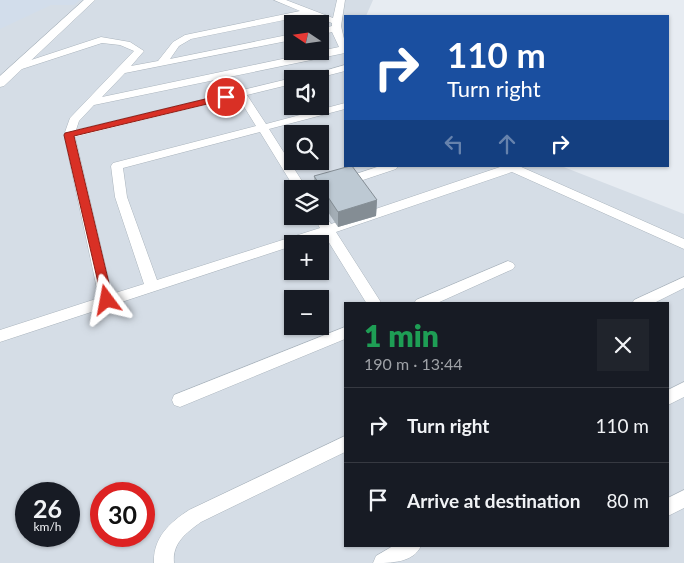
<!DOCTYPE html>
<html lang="en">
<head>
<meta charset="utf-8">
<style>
  body { margin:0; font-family:Lato,sans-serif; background:#20242c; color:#f1f3f6; height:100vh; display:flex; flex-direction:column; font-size:19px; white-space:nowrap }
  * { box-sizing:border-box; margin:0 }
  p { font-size:16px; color:#9ea1a6 }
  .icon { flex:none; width:28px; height:28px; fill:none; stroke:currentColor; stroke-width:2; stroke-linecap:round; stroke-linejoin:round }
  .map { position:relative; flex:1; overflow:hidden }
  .details { position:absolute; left:344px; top:302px; width:325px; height:245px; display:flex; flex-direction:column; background:#171b24; border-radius:0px; box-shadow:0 1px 4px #0004 }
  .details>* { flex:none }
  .guide { position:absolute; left:344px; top:15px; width:325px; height:152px; border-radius:0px; box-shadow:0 1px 4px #0004; background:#1a4fa0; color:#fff; overflow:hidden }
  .needle { width:32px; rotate:283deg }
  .buttons { position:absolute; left:284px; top:15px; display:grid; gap:10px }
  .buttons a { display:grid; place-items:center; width:45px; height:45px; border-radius:0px; background:#171b24; box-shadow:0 1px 4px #0004; font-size:25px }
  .speed { position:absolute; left:15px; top:482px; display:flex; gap:10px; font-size:25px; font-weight:700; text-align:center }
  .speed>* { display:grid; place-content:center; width:65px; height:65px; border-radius:50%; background:#171b24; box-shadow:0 1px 4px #0004; line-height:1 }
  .speed small { font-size:12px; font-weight:400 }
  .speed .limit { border:8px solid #d22; background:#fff; color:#111 }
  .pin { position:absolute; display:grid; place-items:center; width:42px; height:42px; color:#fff; margin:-21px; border:2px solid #fff; border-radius:50%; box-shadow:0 1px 5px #0007 }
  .me { position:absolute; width:55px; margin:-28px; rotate:347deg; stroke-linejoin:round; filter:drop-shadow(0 0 4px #0008) }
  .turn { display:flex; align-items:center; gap:18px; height:105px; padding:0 20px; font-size:22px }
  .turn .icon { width:65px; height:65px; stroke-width:2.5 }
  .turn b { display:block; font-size:35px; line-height:42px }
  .lanes { display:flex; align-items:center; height:48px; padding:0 20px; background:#0003; justify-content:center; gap:25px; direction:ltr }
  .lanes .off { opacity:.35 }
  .round { display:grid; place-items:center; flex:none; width:52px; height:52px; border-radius:0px; background:#20242c }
  .summary { display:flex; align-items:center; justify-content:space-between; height:85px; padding:0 20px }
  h1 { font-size:30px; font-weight:800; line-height:38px; color:#1e9e55 }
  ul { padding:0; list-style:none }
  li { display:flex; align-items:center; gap:15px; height:75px; padding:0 20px; border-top:1px solid #363941 }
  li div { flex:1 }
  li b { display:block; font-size:19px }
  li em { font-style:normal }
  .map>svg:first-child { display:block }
  .residential { fill:#d5dde6; fill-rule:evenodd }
  .education { fill:#d2ddeb }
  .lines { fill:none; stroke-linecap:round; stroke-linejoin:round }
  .minor-casing { stroke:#aab4bd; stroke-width:1 }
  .tertiary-casing { stroke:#aab4bd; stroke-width:1 }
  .minor { fill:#fff; fill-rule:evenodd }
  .tertiary { fill:#fff; fill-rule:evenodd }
  .wall { fill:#a3adb5 }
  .shaded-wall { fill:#848d94 }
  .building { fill:#bdc9d3; stroke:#848d94 }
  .route { fill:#d93025; stroke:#8d1f18 }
</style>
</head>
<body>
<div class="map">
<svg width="684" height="563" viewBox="0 0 684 563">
  <rect width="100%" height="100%" fill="#e7ecf2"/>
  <!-- residential -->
  <path class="residential" d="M0,0H373L366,16H345V166H561L684,214V563H0ZM292,24H320V51H292ZM292,79H320V106H292ZM292,134H320V161H292ZM292,189H320V216H292ZM292,244H320V271H292ZM292,299H320V326H292ZM345,304H668V546H345ZM26,494H69V536H26ZM101,494H144V536H101Z"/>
  <!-- education -->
  <path class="education" d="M0,0H80L74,5H51L0,29Z"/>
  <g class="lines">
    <defs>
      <g id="minor">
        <path d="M274,0H286L333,18L337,0H345L341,26L345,43V53L94,105L79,121L76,130L292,78L295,79H292V84L247,95L266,124L345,103V109L269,129L307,189H295L260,132L123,168L127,197L157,280L320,228L313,216H320V212L323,213L331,224L503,166H519L684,239V249L512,172L336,232L382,304H367L325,236L300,244H292V246L0,342V330L99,298L64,135L70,118L134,51L120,45L102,43L22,69H16V65L101,37L130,42L144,51L131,66L158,61L173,42L185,35L300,11ZM309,15L332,23V26L320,29V35L332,32L339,47L102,97L125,73L292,40V34L170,59L179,46L191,39ZM238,97L256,126L113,163L111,166L115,197L144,284L112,294L75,137Z"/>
        <path d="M345,65V71L314,79H296Z"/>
        <path d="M380,166H398L396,169L354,183L348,179L350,176Z"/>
        <path d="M508,261L513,263L515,266L513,269L435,304H414L416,300Z"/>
        <path d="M684,277V288L652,304H632L634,300Z"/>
        <path d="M345,327V339L180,407L174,405L172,400L174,395Z"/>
        <path d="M684,382V397L668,405V390Z"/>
        <path d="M345,436V452L201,522C186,533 172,543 174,563H154C153,538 169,523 189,510Z"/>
        <path d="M684,490V508L668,516V498Z"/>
        <path d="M393,546H421C413,563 391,563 373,563L376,556Z"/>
      </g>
      <path id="tertiary" d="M84,0H95L4,86L0,87V76Z"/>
    </defs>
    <!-- minor casing -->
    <use href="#minor" class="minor-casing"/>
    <!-- tertiary casing -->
    <use href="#tertiary" class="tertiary-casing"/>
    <!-- minor -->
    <use href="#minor" class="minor"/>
    <!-- tertiary -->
    <use href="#tertiary" class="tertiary"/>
  </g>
  <!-- wall -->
  <path class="wall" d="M314,176L377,200L376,216L338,227L320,200V189H315Z"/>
  <!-- shaded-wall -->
  <path class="shaded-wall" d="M377,200L376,216L338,227V212Z"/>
  <!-- building -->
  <path class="building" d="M350,166H352L377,200L338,212L314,176Z"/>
  <!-- route -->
  <path class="route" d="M226,94L228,95V99L74,136L113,300L107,305L103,304L64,135L65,133Z"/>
</svg>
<div class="buttons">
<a><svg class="needle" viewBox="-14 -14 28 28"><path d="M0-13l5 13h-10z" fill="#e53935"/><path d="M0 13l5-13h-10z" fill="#9ea1a6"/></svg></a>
<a><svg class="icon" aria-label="sound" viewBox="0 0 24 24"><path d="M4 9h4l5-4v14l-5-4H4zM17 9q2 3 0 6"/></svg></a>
<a><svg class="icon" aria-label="search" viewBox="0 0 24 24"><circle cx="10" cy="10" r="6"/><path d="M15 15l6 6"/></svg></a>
<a><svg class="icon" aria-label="layers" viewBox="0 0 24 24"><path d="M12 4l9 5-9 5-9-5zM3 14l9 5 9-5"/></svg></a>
<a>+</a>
<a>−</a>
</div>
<div class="speed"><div>26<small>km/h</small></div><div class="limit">30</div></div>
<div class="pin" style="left:226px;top:97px;background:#d93025"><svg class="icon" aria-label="arrive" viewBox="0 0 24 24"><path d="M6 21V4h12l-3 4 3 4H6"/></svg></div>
<svg class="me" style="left:107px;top:300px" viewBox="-20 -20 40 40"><path d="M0-17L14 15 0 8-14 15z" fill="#d93025" stroke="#fff" stroke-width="4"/></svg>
<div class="guide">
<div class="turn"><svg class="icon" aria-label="right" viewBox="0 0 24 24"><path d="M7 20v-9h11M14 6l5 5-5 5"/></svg><div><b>110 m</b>Turn right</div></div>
<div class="lanes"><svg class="icon off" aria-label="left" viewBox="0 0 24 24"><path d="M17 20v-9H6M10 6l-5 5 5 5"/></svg><svg class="icon off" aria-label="ahead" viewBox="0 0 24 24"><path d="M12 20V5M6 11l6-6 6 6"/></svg><svg class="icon" aria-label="right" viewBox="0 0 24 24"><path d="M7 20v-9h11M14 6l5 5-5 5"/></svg></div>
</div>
<section class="details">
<div class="summary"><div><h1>1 min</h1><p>190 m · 13:44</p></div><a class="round"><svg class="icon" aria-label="close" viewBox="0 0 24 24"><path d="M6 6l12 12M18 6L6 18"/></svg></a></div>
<ul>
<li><svg class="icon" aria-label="right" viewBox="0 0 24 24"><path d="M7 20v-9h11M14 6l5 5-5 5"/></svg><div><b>Turn right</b></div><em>110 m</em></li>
<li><svg class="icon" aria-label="arrive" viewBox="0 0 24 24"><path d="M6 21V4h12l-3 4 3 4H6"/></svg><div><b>Arrive at destination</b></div><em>80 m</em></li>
</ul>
</section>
</div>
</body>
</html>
